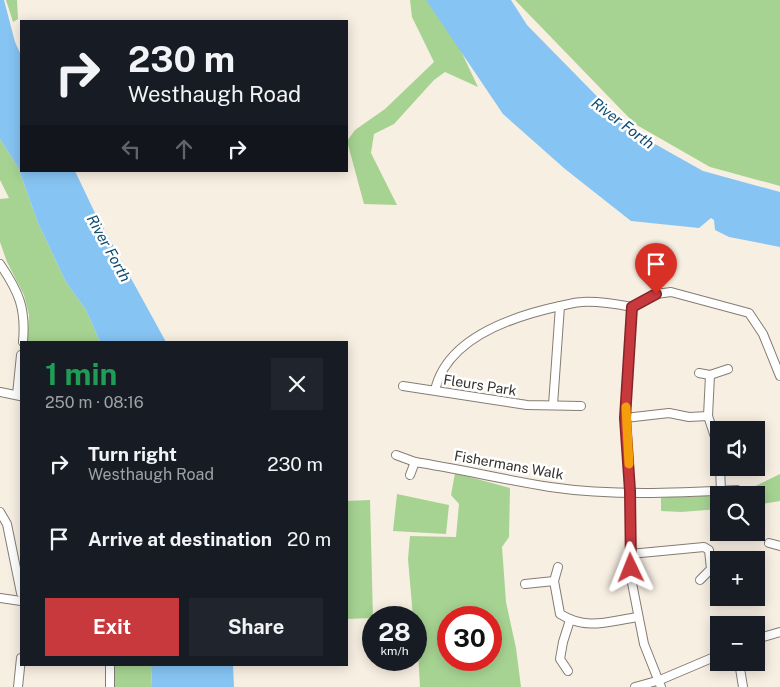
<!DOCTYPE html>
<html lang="en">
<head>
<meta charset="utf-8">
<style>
  body { margin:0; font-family:"Public Sans",sans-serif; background:#20242c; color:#f1f3f6; height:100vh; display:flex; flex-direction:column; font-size:19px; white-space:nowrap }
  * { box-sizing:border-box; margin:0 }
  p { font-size:16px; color:#9ea1a6 }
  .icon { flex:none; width:28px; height:28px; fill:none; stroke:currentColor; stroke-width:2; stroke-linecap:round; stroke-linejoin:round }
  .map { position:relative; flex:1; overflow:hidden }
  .side { position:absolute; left:20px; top:341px; width:328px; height:325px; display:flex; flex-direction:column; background:#171b24; border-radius:0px; box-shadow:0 2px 12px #0003 }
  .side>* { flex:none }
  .hud { position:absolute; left:20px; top:20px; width:328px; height:152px; border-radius:0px; box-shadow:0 2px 12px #0003; background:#171b24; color:#f1f3f6; overflow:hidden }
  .controls { position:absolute; left:710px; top:421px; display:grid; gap:10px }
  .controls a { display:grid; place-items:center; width:55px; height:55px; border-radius:0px; background:#171b24; box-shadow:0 2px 12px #0003; font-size:25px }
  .speed { position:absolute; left:362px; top:606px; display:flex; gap:10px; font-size:25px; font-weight:700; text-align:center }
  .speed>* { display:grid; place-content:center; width:65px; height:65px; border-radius:50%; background:#171b24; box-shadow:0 2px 12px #0003; line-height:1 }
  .speed small { font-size:12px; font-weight:400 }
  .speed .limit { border:8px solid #d22; background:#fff; color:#111 }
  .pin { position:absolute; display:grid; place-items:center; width:42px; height:42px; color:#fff; margin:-51px -21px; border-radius:50% 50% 50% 0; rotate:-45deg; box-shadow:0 0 5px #0007 }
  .pin .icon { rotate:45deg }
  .me { position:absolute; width:55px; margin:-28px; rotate:358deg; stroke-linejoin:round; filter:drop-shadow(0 0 4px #0008) }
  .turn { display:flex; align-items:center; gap:18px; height:105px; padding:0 25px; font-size:22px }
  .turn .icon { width:65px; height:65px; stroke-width:2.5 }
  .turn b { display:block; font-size:35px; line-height:42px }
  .lanes { display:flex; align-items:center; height:48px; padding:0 25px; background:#0003; justify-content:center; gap:25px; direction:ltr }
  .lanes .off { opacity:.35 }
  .round { display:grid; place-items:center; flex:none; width:52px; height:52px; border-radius:0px; background:#20242c }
  .head { display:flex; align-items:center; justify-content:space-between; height:85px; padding:0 25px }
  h1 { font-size:30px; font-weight:700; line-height:38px; color:#1e9e55 }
  .action { display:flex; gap:10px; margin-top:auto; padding:10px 25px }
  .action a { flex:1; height:58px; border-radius:0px; background:#c8393d; color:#fff; font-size:20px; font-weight:700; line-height:58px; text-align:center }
  .action a+a { background:#20242c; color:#f1f3f6 }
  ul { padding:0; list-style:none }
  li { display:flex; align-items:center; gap:15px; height:75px; padding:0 25px }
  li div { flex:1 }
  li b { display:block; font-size:19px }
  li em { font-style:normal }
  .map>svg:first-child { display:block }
  .green { fill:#a6d392; fill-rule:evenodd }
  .water { fill:#86c4f3 }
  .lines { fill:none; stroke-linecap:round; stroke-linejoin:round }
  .minor-casing { stroke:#847c72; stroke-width:10 }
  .minor { stroke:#fff; stroke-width:8 }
  .route-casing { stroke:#822528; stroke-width:12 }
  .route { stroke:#c8393d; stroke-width:9 }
  .slow { stroke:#f59e0b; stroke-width:9 }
  .labels { text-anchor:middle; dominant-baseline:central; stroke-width:5; stroke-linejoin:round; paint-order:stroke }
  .street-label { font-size:14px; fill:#34312c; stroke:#fff }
  .water-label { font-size:15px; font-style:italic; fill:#0f4d73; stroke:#fff }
</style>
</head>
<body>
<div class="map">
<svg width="780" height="687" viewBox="0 0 780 687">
  <rect width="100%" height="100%" fill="#f8efe3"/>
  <!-- green -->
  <g class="green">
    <path d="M6,0H17L18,19L13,22Z"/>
    <path d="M410,0H430L451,30L478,87L445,72L434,80L394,124L374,134L371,153L397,205L364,204L347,141L355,130L385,109L434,62L412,17Z"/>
    <path d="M515,0H780V186L710,167L635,124Z"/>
    <path d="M0,139L18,167L38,223L66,282L86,310L100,342H27L29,315L24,295L7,262L0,242V199L9,198L0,180Z"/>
    <path d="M455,473L510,488L509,537L502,547L506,602L516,648L521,687H420L416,618L413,617L408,559L410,536L456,537L459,504L451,495ZM449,618H491V660H449Z"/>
    <path d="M780,474V501L756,505V495H719V509L681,512L661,511V498L675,496L691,497L743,492Z"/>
    <path d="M397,494L449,505L446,534L393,531Z"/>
    <path d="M370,500L373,618L346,619V501Z"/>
    <path d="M112,665H151L152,687H112Z"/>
  </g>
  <!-- water -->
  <g class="water">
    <path d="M0,0H4L15,42L21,55V171H75L94,211L166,342H100L86,310L66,282L38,223L18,167L0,139Z"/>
    <path d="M426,0H511L527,25L630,130L703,171L780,192V247L729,237L715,230L714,220L711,218L699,228L631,221L565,169L503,114Z"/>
    <path d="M151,665H233L234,687H152Z"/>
  </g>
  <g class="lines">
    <defs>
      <g id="minor">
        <path d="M0,264C19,292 26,308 23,342"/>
        <path d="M632,307L625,418L630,491V554L632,583L644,644L661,687"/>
        <path d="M632,307L656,294L671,292L749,313L763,334L780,376"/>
        <path d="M699,373L710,375L728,369"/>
        <path d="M710,375L708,416L719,449"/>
        <path d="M403,386L527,405L581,406"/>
        <path d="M435,390C447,338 514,316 560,306C567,305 575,302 582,302C599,301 616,304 632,307"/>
        <path d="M0,392L20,396"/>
        <path d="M17,395L21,355"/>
        <path d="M553,405L560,306"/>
        <path d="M625,418L669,413L689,417L708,416"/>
        <path d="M396,455L415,462C460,469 505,480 550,487C611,496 677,493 737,490"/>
        <path d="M720,468L721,491"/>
        <path d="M410,475L415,462"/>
        <path d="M0,512L7,524L21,593"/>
        <path d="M769,543L780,546"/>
        <path d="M630,554L704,547L709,550L711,569L700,580"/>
        <path d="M554,581L558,567"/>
        <path d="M525,584L554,581L560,614C587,631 609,621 638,617"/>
        <path d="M0,598L21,601"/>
        <path d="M756,639L780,632"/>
        <path d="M739,662L743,687"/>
        <path d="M110,665V687"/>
        <path d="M568,671L560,659L563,642L570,620"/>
        <path d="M18,687L21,658"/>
        <path d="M635,687L660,680L719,655"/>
      </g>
    </defs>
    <!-- minor casing -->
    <use href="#minor" class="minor-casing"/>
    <!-- minor -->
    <use href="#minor" class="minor"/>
  </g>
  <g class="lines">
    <defs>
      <path id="route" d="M631,568L630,491L625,418L632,307L656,294"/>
    </defs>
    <!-- route casing -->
    <use href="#route" class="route-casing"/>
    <!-- route -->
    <use href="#route" class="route"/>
    <!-- slow -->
    <path class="slow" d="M626,407L629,464"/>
  </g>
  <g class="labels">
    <!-- street labels -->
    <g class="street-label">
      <text transform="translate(480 385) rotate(9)">Fleurs Park</text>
      <text transform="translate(509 465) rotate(10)">Fishermans Walk</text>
    </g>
    <!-- water labels -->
    <g class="water-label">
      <text transform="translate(623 123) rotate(37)">River Forth</text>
      <text transform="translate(109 248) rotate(61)">River Forth</text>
    </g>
  </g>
</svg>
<div class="controls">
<a><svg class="icon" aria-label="sound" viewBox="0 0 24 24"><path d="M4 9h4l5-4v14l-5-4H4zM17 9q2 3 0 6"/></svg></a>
<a><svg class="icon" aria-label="search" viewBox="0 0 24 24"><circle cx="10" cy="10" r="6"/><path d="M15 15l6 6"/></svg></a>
<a>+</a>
<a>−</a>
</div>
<div class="speed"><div>28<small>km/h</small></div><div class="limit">30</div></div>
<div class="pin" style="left:656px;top:294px;background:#d93025"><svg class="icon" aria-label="arrive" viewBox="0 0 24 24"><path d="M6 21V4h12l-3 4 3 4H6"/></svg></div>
<svg class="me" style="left:631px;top:568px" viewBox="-20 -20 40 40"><path d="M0-17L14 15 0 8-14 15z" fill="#c8393d" stroke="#fff" stroke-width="4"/></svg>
<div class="hud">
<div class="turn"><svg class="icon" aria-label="right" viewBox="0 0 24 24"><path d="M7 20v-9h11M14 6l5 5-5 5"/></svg><div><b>230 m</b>Westhaugh Road</div></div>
<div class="lanes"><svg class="icon off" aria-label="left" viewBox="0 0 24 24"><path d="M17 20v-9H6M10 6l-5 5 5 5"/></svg><svg class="icon off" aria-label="ahead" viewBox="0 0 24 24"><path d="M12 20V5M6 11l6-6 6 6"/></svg><svg class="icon" aria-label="right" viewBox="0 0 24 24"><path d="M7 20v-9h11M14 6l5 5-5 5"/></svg></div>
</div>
<section class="side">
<div class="head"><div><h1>1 min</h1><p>250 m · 08:16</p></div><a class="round"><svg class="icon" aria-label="close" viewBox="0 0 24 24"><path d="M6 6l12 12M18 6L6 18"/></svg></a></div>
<ul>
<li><svg class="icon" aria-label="right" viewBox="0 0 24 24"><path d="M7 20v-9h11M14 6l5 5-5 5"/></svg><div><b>Turn right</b><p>Westhaugh Road</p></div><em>230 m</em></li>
<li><svg class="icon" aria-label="arrive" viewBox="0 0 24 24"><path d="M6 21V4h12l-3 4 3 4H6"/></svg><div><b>Arrive at destination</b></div><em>20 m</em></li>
</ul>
<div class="action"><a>Exit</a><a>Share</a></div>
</section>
</div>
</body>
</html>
